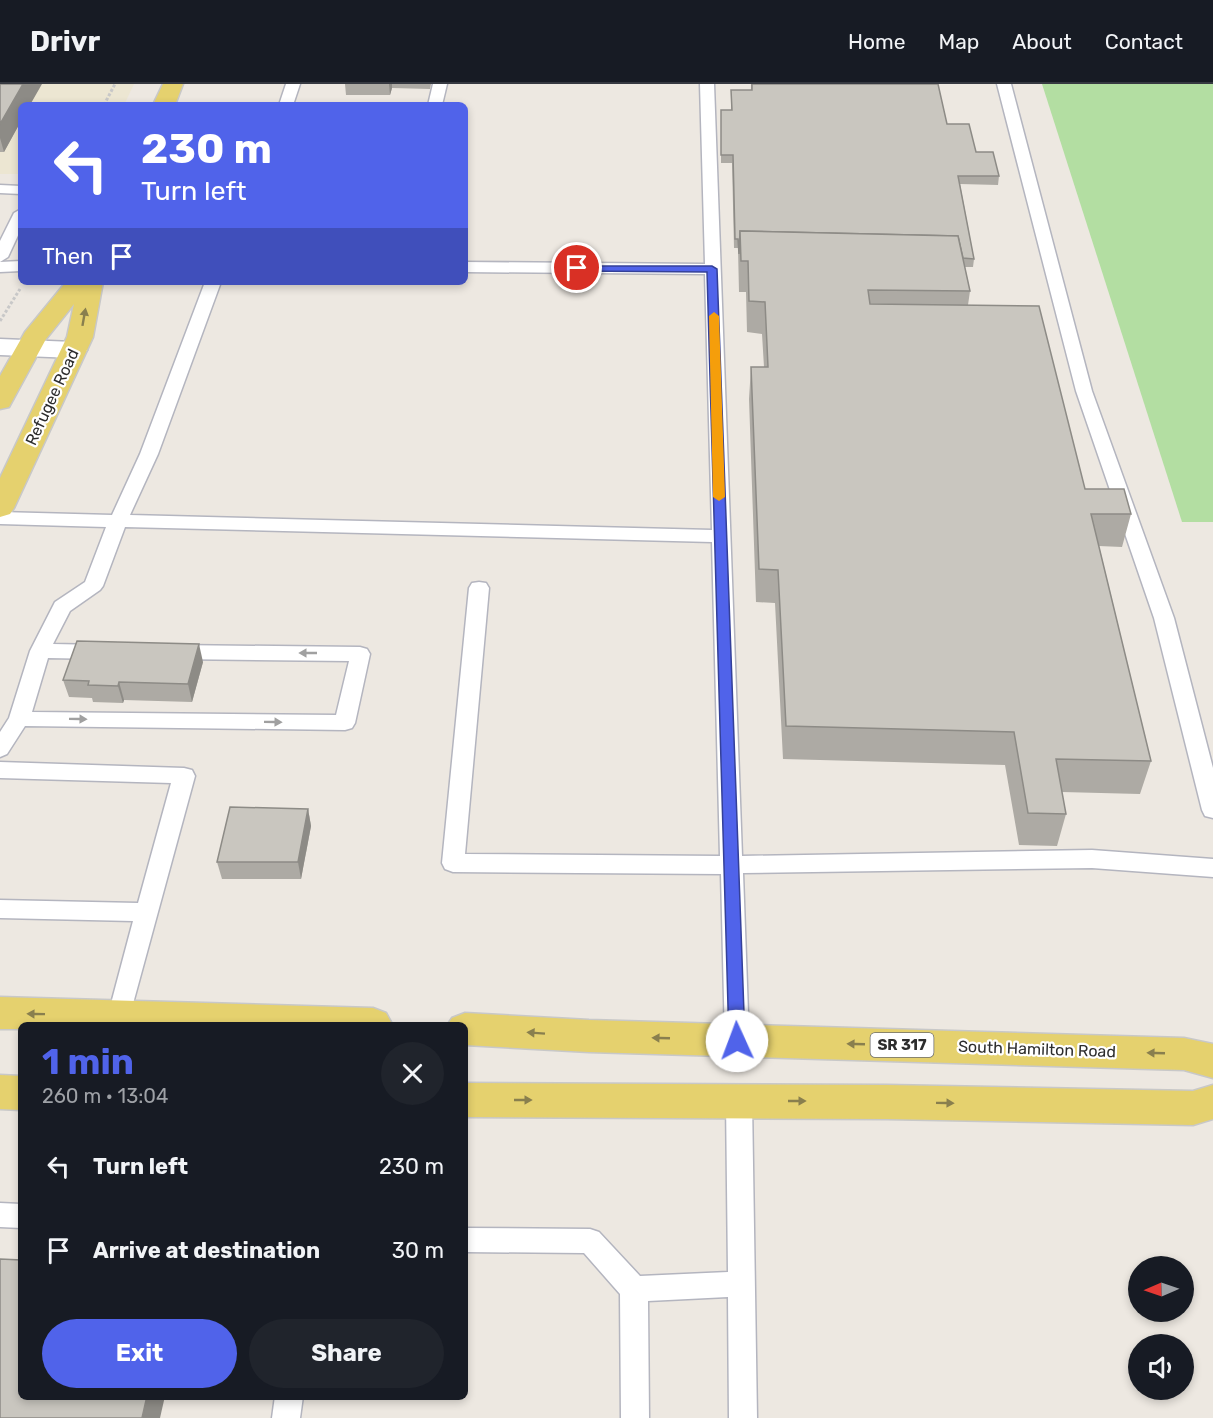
<!DOCTYPE html>
<html lang="en">
<head>
<meta charset="utf-8">
<style>
  body { margin:0; font-family:Rubik,sans-serif; background:#20242c; color:#f1f3f6; height:100vh; display:flex; flex-direction:column; font-size:22px; white-space:nowrap }
  * { box-sizing:border-box; margin:0 }
  p { font-size:20px; color:#9ea1a6 }
  .icon { flex:none; width:33px; height:33px; fill:none; stroke:currentColor; stroke-width:2; stroke-linecap:round; stroke-linejoin:round }
  .map { position:relative; flex:1; overflow:hidden }
  .panel { position:absolute; left:18px; top:938px; width:450px; height:378px; display:flex; flex-direction:column; background:#171b24; border-radius:9px; box-shadow:0 3px 9px #0003 }
  .panel>* { flex:none }
  .top-card { position:absolute; left:18px; top:18px; width:450px; height:183px; border-radius:9px; box-shadow:0 3px 9px #0003; background:#5063ea; color:#fff; overflow:hidden }
  .needle { width:39px; rotate:268deg }
  .buttons { position:absolute; left:1128px; top:1172px; display:grid; gap:12px }
  .buttons a { display:grid; place-items:center; width:66px; height:66px; border-radius:50%; background:#171b24; box-shadow:0 3px 9px #0003; font-size:30px }
  .pin { position:absolute; display:grid; place-items:center; width:51px; height:51px; color:#fff; margin:-26px; border:3px solid #fff; border-radius:50%; box-shadow:0 2px 6px #0007 }
  .me { position:absolute; width:66px; margin:-33px; rotate:358deg; stroke-linejoin:round; filter:drop-shadow(0 0 4px #0008) }
  .turn { display:flex; align-items:center; gap:21px; height:126px; padding:0 24px; font-size:27px }
  .turn .icon { width:78px; height:78px; stroke-width:2.5 }
  .turn b { display:block; font-size:42px; line-height:51px }
  .then { display:flex; align-items:center; height:57px; padding:0 24px; background:#0003; gap:12px; font-size:22px }
  .round { display:grid; place-items:center; flex:none; width:63px; height:63px; border-radius:32px; background:#20242c }
  .head { display:flex; align-items:center; justify-content:space-between; height:102px; padding:0 24px }
  h1 { font-size:36px; font-weight:700; line-height:45px; color:#5063ea }
  .button { display:flex; gap:12px; margin-top:auto; padding:12px 24px }
  .button a { flex:1; height:69px; border-radius:36px; background:#5063ea; color:#fff; font-size:24px; font-weight:700; line-height:69px; text-align:center }
  .button a+a { background:#20242c; color:#f1f3f6 }
  ul { padding:0; list-style:none }
  li { display:flex; align-items:center; gap:18px; height:84px; padding:0 24px }
  li div { flex:1 }
  li b { display:block; font-size:22px }
  li em { font-style:normal }
  header { display:flex; align-items:center; gap:36px; box-sizing:border-box; height:84px; padding:0 30px; background:#171b24; border-bottom:2px solid #363941 }
  header strong { font-size:28px }
  nav { display:flex; gap:33px; margin-inline-start:auto; font-size:21px }
  .map>svg:first-child { display:block }
  .education { fill:#ece6d2 }
  .green { fill:#b3dea2 }
  .lines { fill:none; stroke-linecap:round; stroke-linejoin:round }
  .lane-casing { stroke:#b4b5bf; stroke-width:3 }
  .street-casing { stroke:#b4b5bf; stroke-width:3 }
  .primary-casing { stroke:#c8c8c8; stroke-width:3 }
  .path { stroke:#c8c8c8; stroke-width:3; stroke-dasharray:3 2; stroke-linecap:butt }
  .lane { fill:#fff; fill-rule:evenodd }
  .street { fill:#fff; fill-rule:evenodd }
  .primary { fill:#e5d16e; fill-rule:evenodd }
  .wall { fill:#adaaa4 }
  .shaded-wall { fill:#8d8b86 }
  .building { fill:#c9c6bf; stroke:#8d8b86; stroke-width:1.5 }
  .oneway { fill:#897f4e }
  .oneway2 { fill:#a0a0a0 }
  .route { fill:#5063ea; stroke:#344098; stroke-width:1.5 }
  .slow { fill:#f59e0b }
  .labels { text-anchor:middle; dominant-baseline:central; stroke-width:4.5; stroke-linejoin:round; paint-order:stroke }
  .shield { fill:#fff; stroke:#6c6c6c; stroke-width:1.5 }
  .shield-label { font-size:15px; font-weight:bold; fill:#2d2d2d }
  .street-label { font-size:16px; fill:#2d2d2d; stroke:#fff }
</style>
</head>
<body>
<header>
<strong>Drivr</strong>
<nav><a>Home</a><a>Map</a><a>About</a><a>Contact</a></nav>
</header>
<div class="map">
<svg width="1213" height="1334" viewBox="0 0 1213 1334">
  <rect width="100%" height="100%" fill="#ede8e1"/>
  <!-- education -->
  <path class="education" d="M0,0H134L124,21H21V90H0Z"/>
  <!-- green -->
  <path class="green" d="M1042,0H1213V438H1182Z"/>
  <g class="lines">
    <defs>
      <g id="lane">
        <path d="M286,0H300L293,21H279Z"/>
        <path d="M433,0H447L442,21H428Z"/>
        <path d="M700,0H714L742,772L1092,766L1213,775V793L1092,784L743,789L749,957L746,964L737,967L728,964L725,957L721,790L453,788L445,785L442,779L469,504L472,499L479,498L486,499L489,504L465,770L720,772L712,458L125,443L103,502L100,506L70,527L53,560L101,561L108,563L111,568L108,573L101,575L48,574L32,628L336,631L349,577L174,575L167,573L164,568L167,563L174,561L360,563L367,565L370,570L355,639L352,644L345,646L25,642L7,670L0,673V648L9,634L30,567L55,518L85,498L106,443L0,440V428L112,431L140,370L205,198H221L158,370L130,431L712,446L705,190L465,188V178L705,180Z"/>
        <path d="M997,0H1011L1092,307L1174,534L1213,684V734L1205,732L1202,726L1154,534L1076,307Z"/>
        <path d="M0,101L21,102V110L0,109Z"/>
        <path d="M21,125V145L8,173L0,178V157L14,129Z"/>
        <path d="M21,177V187L0,188V178Z"/>
        <path d="M0,678L184,684L192,686L195,692L128,938L122,940L112,938L108,931L133,837L0,834V816L138,819L171,699L0,694Z"/>
        <path d="M739,1006L748,1009L752,1017L757,1334H729L728,1213L648,1217L649,1334H621L620,1210L584,1169L465,1168V1144L590,1145L599,1148L640,1192L728,1188L726,1017L730,1009Z"/>
        <path d="M0,1119L21,1120V1144L0,1143Z"/>
        <path d="M275,1312H303L300,1334H272Z"/>
      </g>
      <path id="street" d="M0,255L74,258L83,261L87,266L83,271L74,274L0,271Z"/>
      <g id="primary">
        <path d="M163,0H183L175,21H153Z"/>
        <path d="M66,198H103L93,253L14,424L10,430L0,433V394L67,253L74,220L46,255L9,323L0,325V292L25,248Z"/>
        <path d="M0,913L373,924L386,929L392,940H21V945H0Z"/>
        <path d="M465,929L589,936L1184,954L1213,960V994L1184,986L589,968L465,961V940H448L452,934Z"/>
        <path d="M0,991L21,992V1026L0,1025Z"/>
        <path d="M465,999L887,1001L1193,1007L1213,1001V1035L1193,1041L887,1035L465,1033Z"/>
      </g>
    </defs>
    <!-- lane casing -->
    <use href="#lane" class="lane-casing"/>
    <!-- street casing -->
    <use href="#street" class="street-casing"/>
    <!-- primary casing -->
    <use href="#primary" class="primary-casing"/>
    <!-- path -->
    <g class="path">
      <path d="M104,21L115,0"/>
      <path d="M0,237L20,205"/>
    </g>
    <!-- lane -->
    <use href="#lane" class="lane"/>
    <!-- street -->
    <use href="#street" class="street"/>
    <!-- primary -->
    <use href="#primary" class="primary"/>
  </g>
  <!-- wall -->
  <g class="wall">
    <path d="M0,0L21,21V37L4,68H0Z"/>
    <path d="M345,0H431L430,5L392,4L390,11H346Z"/>
    <path d="M751,0H938L947,40L976,68L999,92L998,101L960,100L974,175L973,183H965L970,207L968,221L1085,405L1131,430L1122,463L1099,462L1151,677L1140,710L1062,708L1066,730L1057,762L1019,761L1005,681L783,675L775,519L756,518L749,315L751,283H764L762,250L747,248L746,208H739L738,164H734L732,79H721V26H731V6H751Z"/>
    <path d="M203,578L192,618L124,616L123,619L93,618L92,614L69,613L63,596Z"/>
    <path d="M308,725L311,742L301,795H222L217,778Z"/>
  </g>
  <!-- shaded-wall -->
  <g class="shaded-wall">
    <path d="M23,0H42L30,21H21V37L4,68L0,54V40Z"/>
    <path d="M389,0H392V4L390,11Z"/>
    <path d="M199,560L203,578L192,618L188,600Z"/>
    <path d="M119,598L124,616L123,619L118,602Z"/>
    <path d="M308,725L311,742L301,795L298,778Z"/>
    <path d="M147,1312H165L160,1334H142Z"/>
  </g>
  <!-- building -->
  <g class="building">
    <path d="M0,0H23L0,40Z"/>
    <path d="M752,0H938L947,40H969L976,68H993L999,92H958L974,175L963,174L958,152L740,147L739,170L738,155H735L733,71H721V26H732L731,6H752Z"/>
    <path d="M740,147L958,152L970,207L868,206L870,220L1039,222L1085,405H1124L1131,430H1091L1151,677L1056,675L1066,730L1028,729L1014,648L786,642L778,486L759,485L751,283H768L765,218L749,217L748,177H741Z"/>
    <path d="M77,557L199,560L188,600L119,598L118,602L88,601L89,597L63,596Z"/>
    <path d="M230,723L308,725L298,778H217Z"/>
    <path d="M0,1175L21,1176V1312H147L142,1334H0Z"/>
  </g>
  <!-- one-way arrows -->
  <defs><path id="oneway-solid" d="M-6-.8H1V-3.2L6.5 0L1 3.2V.8H-6Z" transform="scale(1.5)"/></defs>
  <g class="oneway">
    <use href="#oneway-solid" transform="translate(84 233) rotate(-80)"/>
    <use href="#oneway-solid" transform="translate(36 930) rotate(-179)"/>
    <use href="#oneway-solid" transform="translate(536 949) rotate(-176)"/>
    <use href="#oneway-solid" transform="translate(661 954) rotate(-178)"/>
    <use href="#oneway-solid" transform="translate(856 960) rotate(-178)"/>
    <use href="#oneway-solid" transform="translate(1156 969) rotate(-178)"/>
    <use href="#oneway-solid" transform="translate(523 1016)"/>
    <use href="#oneway-solid" transform="translate(797 1017)"/>
    <use href="#oneway-solid" transform="translate(945 1019) rotate(1)"/>
  </g>
  <g class="oneway2">
    <use href="#oneway-solid" transform="translate(308 569) rotate(-180)"/>
    <use href="#oneway-solid" transform="translate(78 635) rotate(1)"/>
    <use href="#oneway-solid" transform="translate(273 638) rotate(1)"/>
  </g>
  <!-- route -->
  <path class="route" d="M574,182H712L717,185L745,957L743,961L737,963L731,961L729,957L707,188L577,187L574,186Z"/>
  <!-- slow -->
  <path class="slow" d="M714,228L719,232L725,413L719,417L713,413L709,232Z"/>
  <g class="labels">
    <!-- shield labels -->
    <rect class="shield" x="870.5" y="949" width="63" height="24" rx="4.5"/>
    <g class="shield-label">
      <text x="902" y="961">SR 317</text>
    </g>
    <!-- street labels -->
    <g class="street-label">
      <text transform="translate(52 313) rotate(-65)">Refugee Road</text>
      <text transform="translate(1037 965) rotate(2)">South Hamilton Road</text>
    </g>
  </g>
</svg>
<div class="buttons">
<a><svg class="needle" viewBox="-14 -14 28 28"><path d="M0-13l5 13h-10z" fill="#e53935"/><path d="M0 13l5-13h-10z" fill="#9ea1a6"/></svg></a>
<a><svg class="icon" aria-label="sound" viewBox="0 0 24 24"><path d="M4 9h4l5-4v14l-5-4H4zM17 9q2 3 0 6"/></svg></a>
</div>
<div class="pin" style="left:577px;top:184px;background:#d93025"><svg class="icon" aria-label="arrive" viewBox="0 0 24 24"><path d="M6 21V4h12l-3 4 3 4H6"/></svg></div>
<svg class="me" style="left:737px;top:957px" viewBox="-20 -20 40 40"><circle r="19" fill="#fff"/><path d="M0-13L10 11 0 6-10 11z" fill="#5063ea"/></svg>
<div class="top-card">
<div class="turn"><svg class="icon" aria-label="left" viewBox="0 0 24 24"><path d="M17 20v-9H6M10 6l-5 5 5 5"/></svg><div><b>230 m</b>Turn left</div></div>
<div class="then">Then<svg class="icon" aria-label="arrive" viewBox="0 0 24 24"><path d="M6 21V4h12l-3 4 3 4H6"/></svg></div>
</div>
<section class="panel">
<div class="head"><div><h1>1 min</h1><p>260 m · 13:04</p></div><a class="round"><svg class="icon" aria-label="close" viewBox="0 0 24 24"><path d="M6 6l12 12M18 6L6 18"/></svg></a></div>
<ul>
<li><svg class="icon" aria-label="left" viewBox="0 0 24 24"><path d="M17 20v-9H6M10 6l-5 5 5 5"/></svg><div><b>Turn left</b></div><em>230 m</em></li>
<li><svg class="icon" aria-label="arrive" viewBox="0 0 24 24"><path d="M6 21V4h12l-3 4 3 4H6"/></svg><div><b>Arrive at destination</b></div><em>30 m</em></li>
</ul>
<div class="button"><a>Exit</a><a>Share</a></div>
</section>
</div>
</body>
</html>
